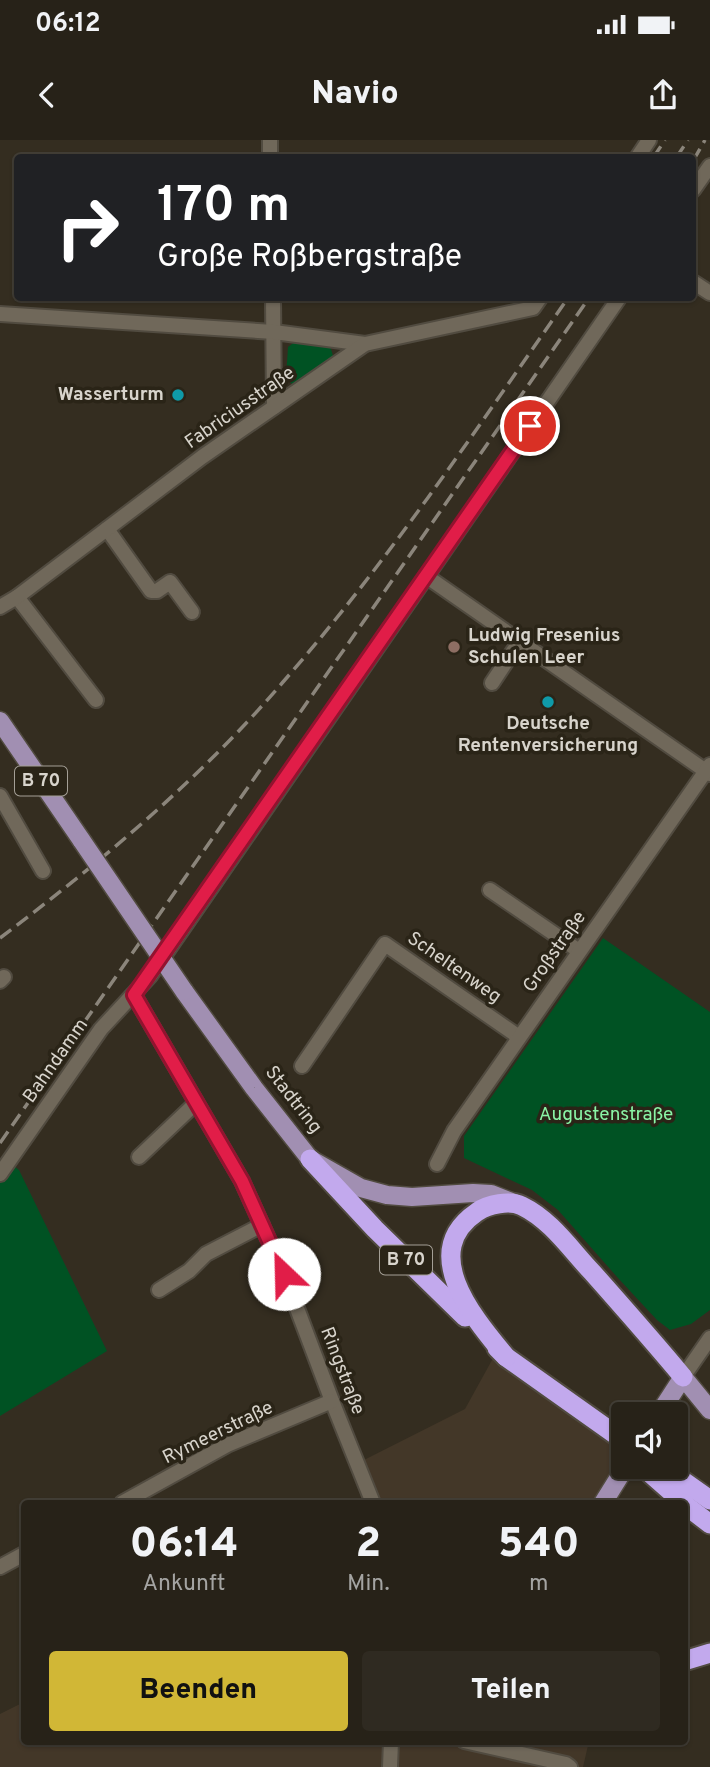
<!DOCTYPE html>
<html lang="de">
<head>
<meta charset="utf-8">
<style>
  body { margin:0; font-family:Overpass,sans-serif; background:#2f2a21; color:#f1f3f6; height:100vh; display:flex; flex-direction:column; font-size:26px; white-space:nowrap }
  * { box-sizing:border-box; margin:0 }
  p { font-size:23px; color:#a4a4a2 }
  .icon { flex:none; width:38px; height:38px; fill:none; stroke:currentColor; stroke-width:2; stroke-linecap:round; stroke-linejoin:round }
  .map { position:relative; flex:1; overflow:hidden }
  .drawer { position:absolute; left:21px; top:1360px; width:667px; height:245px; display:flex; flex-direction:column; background:#272218; border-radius:7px; box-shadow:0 2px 5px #0004,0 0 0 2px #433f37 }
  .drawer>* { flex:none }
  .top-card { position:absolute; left:14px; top:14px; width:682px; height:147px; border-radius:7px; box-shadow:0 2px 5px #0004,0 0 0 2px #433f37; background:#202124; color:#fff; overflow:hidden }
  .buttons { position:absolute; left:611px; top:1262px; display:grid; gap:14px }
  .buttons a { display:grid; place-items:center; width:77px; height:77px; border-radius:7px; background:#272218; box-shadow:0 2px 5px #0004,0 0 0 2px #433f37; font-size:35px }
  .pin { position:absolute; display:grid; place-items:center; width:60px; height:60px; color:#fff; margin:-30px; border:4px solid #fff; border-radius:50%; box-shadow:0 2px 7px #0007 }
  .me { position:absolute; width:77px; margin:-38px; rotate:336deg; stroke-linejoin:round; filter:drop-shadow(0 0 5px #0008) }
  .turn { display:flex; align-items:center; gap:24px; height:147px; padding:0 28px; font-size:32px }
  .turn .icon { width:91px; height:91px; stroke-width:2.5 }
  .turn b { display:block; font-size:49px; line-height:60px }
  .eta { display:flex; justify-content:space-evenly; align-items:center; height:119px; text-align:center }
  .eta b { font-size:42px; font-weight:800; line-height:49px }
  .action { display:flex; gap:14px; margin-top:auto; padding:14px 28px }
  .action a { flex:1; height:80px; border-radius:7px; background:#d1b736; color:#111; font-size:28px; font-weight:800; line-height:80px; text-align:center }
  .action a+a { background:#2f2a21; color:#f1f3f6 }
  .status { display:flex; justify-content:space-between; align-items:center; height:49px; padding:0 35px; background:#272218; direction:ltr }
  .status svg { height:19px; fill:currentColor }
  header { display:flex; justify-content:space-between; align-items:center; height:91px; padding:0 28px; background:#272218; font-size:32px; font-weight:800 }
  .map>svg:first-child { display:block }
  .commercial { fill:#433728 }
  .green { fill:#005223 }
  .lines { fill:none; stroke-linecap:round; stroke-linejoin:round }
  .minor-casing { stroke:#514b40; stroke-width:18 }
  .major-casing { stroke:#514b40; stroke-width:21 }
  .highway-casing { stroke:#514b40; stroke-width:23 }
  .minor { stroke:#70685a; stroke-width:14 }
  .major { stroke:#a18fb2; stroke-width:18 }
  .highway { stroke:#c2a9ed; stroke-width:19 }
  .rail { stroke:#8b857b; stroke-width:3.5; stroke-dasharray:14 7; stroke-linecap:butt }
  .major-bridge-casing { stroke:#514b40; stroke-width:21; stroke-linecap:butt }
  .major-bridge { stroke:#a18fb2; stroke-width:18 }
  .route-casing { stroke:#92132f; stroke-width:18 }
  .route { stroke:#e11d48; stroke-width:12 }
  .culture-dot { fill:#0f9aa8; stroke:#2a2417; stroke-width:2.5 }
  .education-dot { fill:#8d6e63; stroke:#2a2417; stroke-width:2.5 }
  .labels { text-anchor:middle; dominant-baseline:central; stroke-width:7; stroke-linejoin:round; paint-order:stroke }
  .shield { fill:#2a2417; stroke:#a49f96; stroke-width:2 }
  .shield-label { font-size:18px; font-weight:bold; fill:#d8d4cc }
  .poi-label { font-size:19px; font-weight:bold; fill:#d8d4cc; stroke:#2a2417; text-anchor:end }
  .street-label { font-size:19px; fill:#d8d4cc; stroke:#2a2417 }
  .park-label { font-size:19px; fill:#8af4a5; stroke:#2a2417 }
</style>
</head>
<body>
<div class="status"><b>06:12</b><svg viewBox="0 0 49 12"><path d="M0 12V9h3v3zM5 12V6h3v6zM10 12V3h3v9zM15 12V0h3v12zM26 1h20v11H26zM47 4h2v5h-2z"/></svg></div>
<header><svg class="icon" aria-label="back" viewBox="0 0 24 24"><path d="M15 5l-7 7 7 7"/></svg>Navio<svg class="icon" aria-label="share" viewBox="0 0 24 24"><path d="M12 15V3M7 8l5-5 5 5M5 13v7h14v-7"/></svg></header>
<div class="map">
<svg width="710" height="1627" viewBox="0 0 710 1627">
  <rect width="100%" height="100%" fill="#342d20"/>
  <!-- commercial -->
  <g class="commercial">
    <path d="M497,1211L623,1315V1326L602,1363H379L362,1321L465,1269Z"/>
    <path d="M24,1562V1601H589L583,1627H0V1574Z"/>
  </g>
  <!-- green -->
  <g class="green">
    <path d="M296,201L330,206L334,219L297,242L292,244L286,238L288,207Z"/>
    <path d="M603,798L710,872V1170L691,1184L670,1190L657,1180L618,1138L558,1070L532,1050L464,1018V996Z"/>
    <path d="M10,1023L19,1030L107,1211L0,1276V1037Z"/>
  </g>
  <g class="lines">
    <defs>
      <g id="minor">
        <path d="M270,0V18"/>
        <path d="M637,18L649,0"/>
        <path d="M693,50L710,26"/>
        <path d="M693,142L710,153"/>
        <path d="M273,158L274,267"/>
        <path d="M0,174L274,192L365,204"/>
        <path d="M107,389L151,451H157L170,442L192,472"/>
        <path d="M426,436L710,634"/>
        <path d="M17,457L96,560"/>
        <path d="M0,467L17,457L202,317L365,204L533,168L540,158"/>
        <path d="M492,543L520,501"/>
        <path d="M0,656L43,731"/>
        <path d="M490,750L579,811"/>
        <path d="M0,841L4,837"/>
        <path d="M134,855L242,1041L284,1134L332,1261L373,1363"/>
        <path d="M302,926L385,804L519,897"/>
        <path d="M139,1017L196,963"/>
        <path d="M437,1024L454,991L710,625"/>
        <path d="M0,1034L101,889L150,836L619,158"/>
        <path d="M159,1150L189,1131L206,1114L262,1085"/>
        <path d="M683,1237L710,1198"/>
        <path d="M122,1363L227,1305L332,1261"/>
        <path d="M0,1427L24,1414"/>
        <path d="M464,1601L566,1624L570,1627"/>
        <path d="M390,1627L391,1601"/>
      </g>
      <g id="major">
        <path d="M0,581L82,701"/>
        <path d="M184,851L254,948L310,1019L361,1048L387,1055L412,1057L473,1053L491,1054L514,1063"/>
        <path d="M659,1274L683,1237L710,1270"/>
        <path d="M603,1363L626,1326"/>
      </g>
      <g id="highway">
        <path d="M310,1019L375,1089L465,1177"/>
        <path d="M497,1208L506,1217L623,1300"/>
        <path d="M506,1217C475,1179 417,1113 477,1072C488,1064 510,1060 522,1066C551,1080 571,1110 592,1132C623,1167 653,1201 683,1237"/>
        <path d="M642,1326L684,1363"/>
        <path d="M662,1326L710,1360"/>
        <path d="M684,1364L710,1384"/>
        <path d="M684,1521L710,1513"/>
      </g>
    </defs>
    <!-- minor casing -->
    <use href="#minor" class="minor-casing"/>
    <!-- major casing -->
    <use href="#major" class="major-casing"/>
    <!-- highway casing -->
    <use href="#highway" class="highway-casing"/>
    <!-- minor -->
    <use href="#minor" class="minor"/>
    <!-- major -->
    <use href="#major" class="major"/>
    <!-- highway -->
    <use href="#highway" class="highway"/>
    <!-- rail -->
    <g class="rail">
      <path d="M653,18L665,0"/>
      <path d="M676,18L688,0"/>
      <path d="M693,21L705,0"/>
      <path d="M0,798C101,722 200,639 283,542C388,422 477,288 568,158"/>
      <path d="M0,1003L589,158"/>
    </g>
    <defs>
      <path id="major-bridge" d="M82,701L184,851"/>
    </defs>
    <!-- major-bridge casing -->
    <use href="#major-bridge" class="major-bridge-casing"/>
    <!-- major-bridge -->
    <use href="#major-bridge" class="major-bridge"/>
  </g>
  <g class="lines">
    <defs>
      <path id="route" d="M284,1134L242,1041L134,855L530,286"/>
    </defs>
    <!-- route casing -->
    <use href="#route" class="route-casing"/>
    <!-- route -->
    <use href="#route" class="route"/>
  </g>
  <!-- markers -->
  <g class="culture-dot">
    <circle cx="178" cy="255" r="7"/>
    <circle cx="548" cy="562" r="7"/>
  </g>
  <circle class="education-dot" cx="454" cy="507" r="7"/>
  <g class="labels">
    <!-- shield labels -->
    <g class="shield">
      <rect x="15" y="626.5" width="52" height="29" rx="5"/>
      <rect x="380" y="1105.5" width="52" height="29" rx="5"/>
    </g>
    <g class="shield-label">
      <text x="41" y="641">B 70</text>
      <text x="406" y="1120">B 70</text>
    </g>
    <!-- poi labels -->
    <g class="poi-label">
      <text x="164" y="255">Wasserturm</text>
      <text x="468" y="496" text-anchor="start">Ludwig Fresenius<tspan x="468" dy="22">Schulen Leer</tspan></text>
      <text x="548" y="584" text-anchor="middle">Deutsche<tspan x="548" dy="22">Rentenversicherung</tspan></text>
    </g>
    <!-- street labels -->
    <g class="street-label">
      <text transform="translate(240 268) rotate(-35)">Fabriciusstraße</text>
      <text transform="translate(555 812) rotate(-55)">Großstraße</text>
      <text transform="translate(454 828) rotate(35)">Scheltenweg</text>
      <text transform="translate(56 921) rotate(-55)">Bahndamm</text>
      <text transform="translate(293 960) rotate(52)">Stadtring</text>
      <text transform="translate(342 1231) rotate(69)">Ringstraße</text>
      <text transform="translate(218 1293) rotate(-26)">Rymeerstraße</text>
    </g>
    <!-- park labels -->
    <g class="park-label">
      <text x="606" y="975">Augustenstraße</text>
    </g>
  </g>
</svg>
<div class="buttons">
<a><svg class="icon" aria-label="sound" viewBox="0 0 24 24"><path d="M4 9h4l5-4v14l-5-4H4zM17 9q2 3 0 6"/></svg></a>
</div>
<div class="pin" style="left:530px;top:286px;background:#d93025"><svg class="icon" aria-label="arrive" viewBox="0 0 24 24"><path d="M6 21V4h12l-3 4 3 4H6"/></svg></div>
<svg class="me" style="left:284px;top:1134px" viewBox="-20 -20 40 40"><circle r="19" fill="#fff"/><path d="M0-13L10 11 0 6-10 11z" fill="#e11d48"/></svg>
<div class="top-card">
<div class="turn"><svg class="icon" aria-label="right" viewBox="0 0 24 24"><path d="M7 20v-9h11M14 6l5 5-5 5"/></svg><div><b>170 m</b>Große Roßbergstraße</div></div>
</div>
<section class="drawer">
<div class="eta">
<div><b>06:14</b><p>Ankunft</p></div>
<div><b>2</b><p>Min.</p></div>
<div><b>540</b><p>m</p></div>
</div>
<div class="action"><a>Beenden</a><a>Teilen</a></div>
</section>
</div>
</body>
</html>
